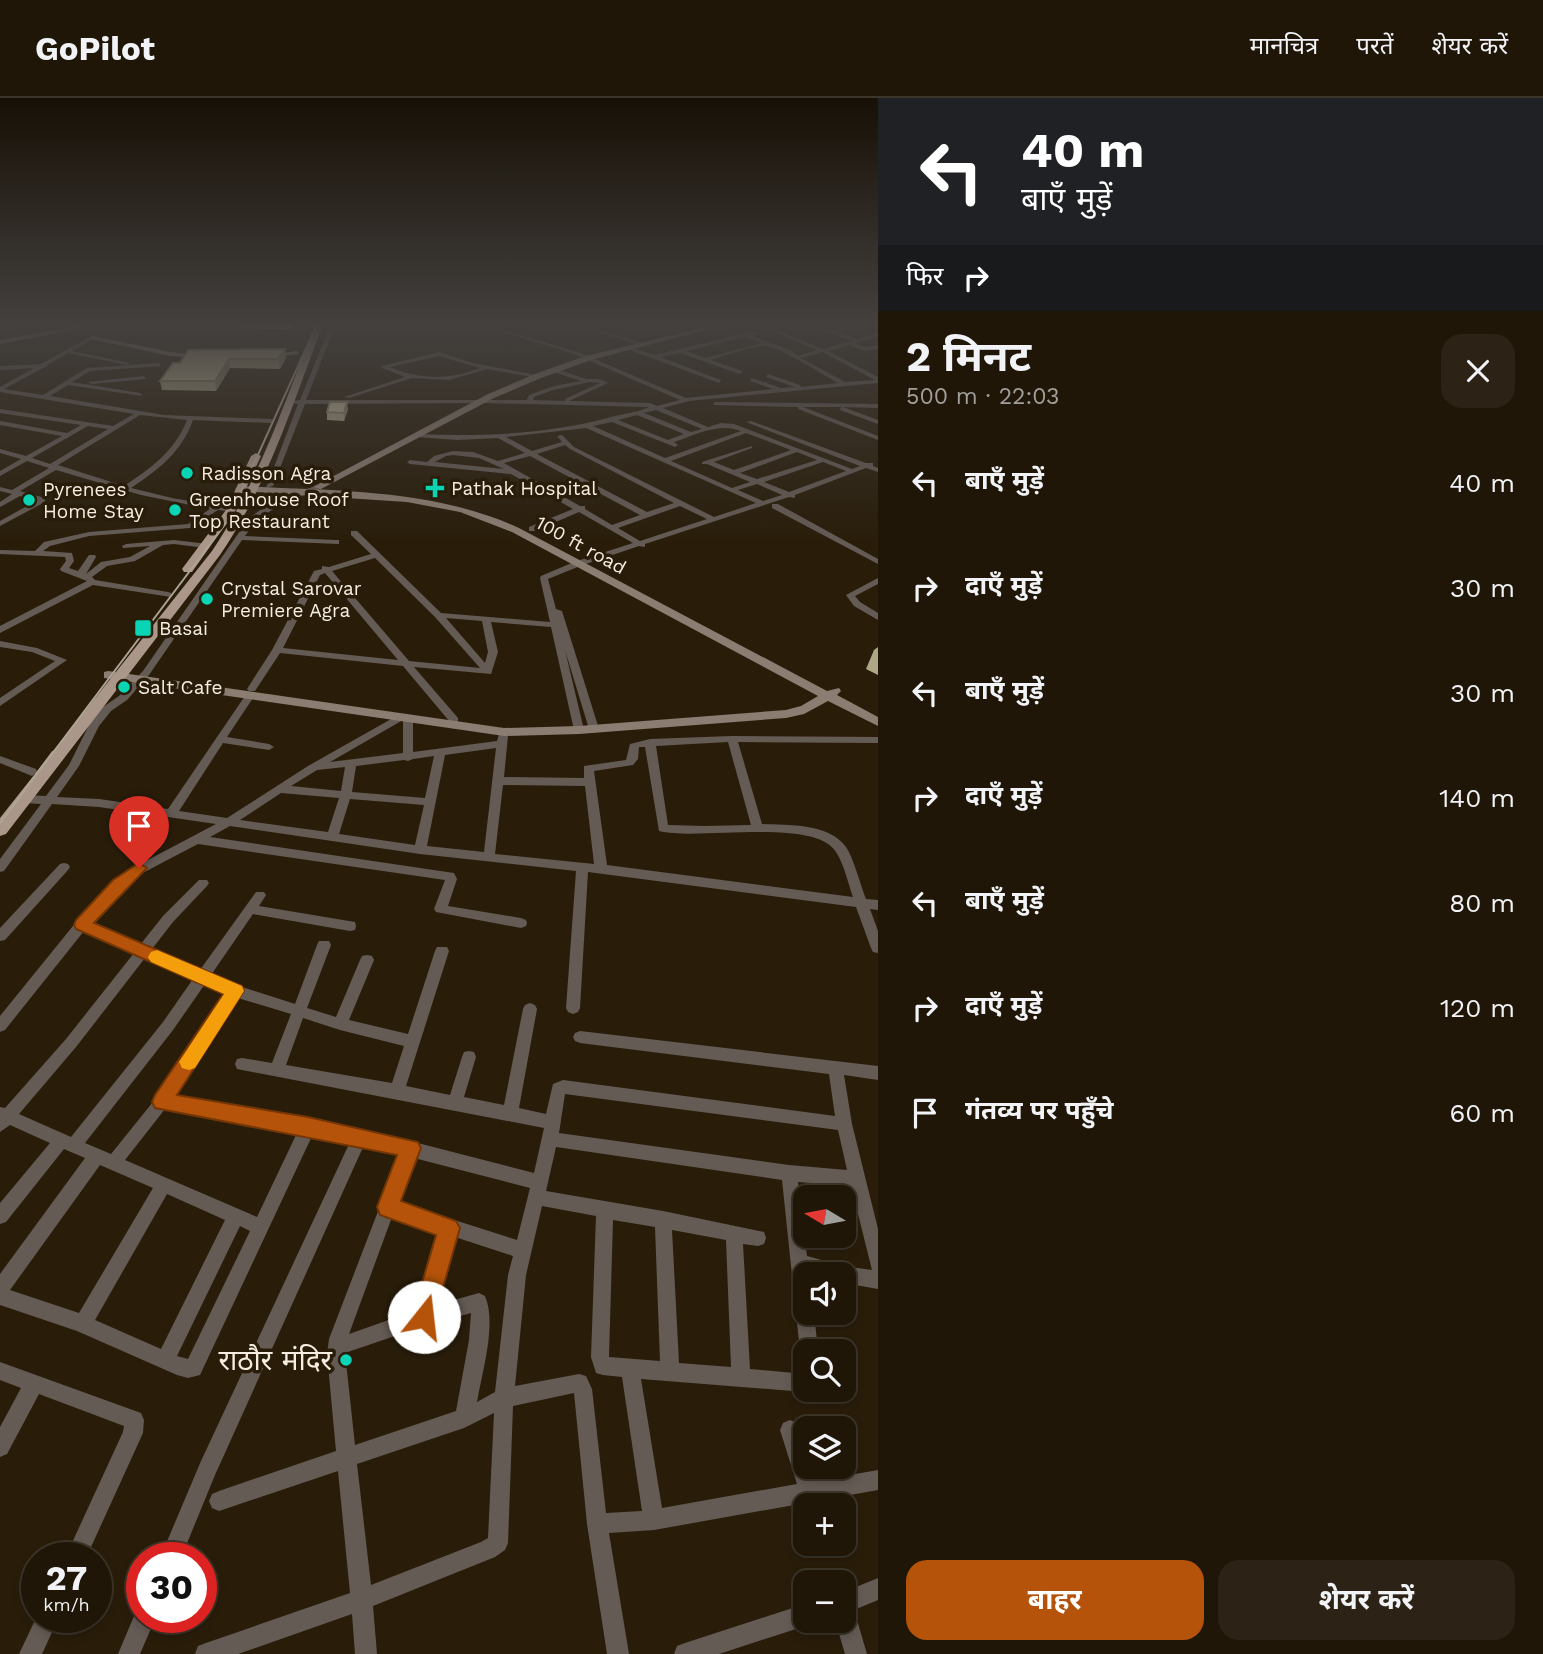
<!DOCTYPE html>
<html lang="hi">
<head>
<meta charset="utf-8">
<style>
  body { margin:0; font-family:"Work Sans","Noto Sans Devanagari",sans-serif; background:#2c2316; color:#f1f3f6; height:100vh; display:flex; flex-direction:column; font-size:26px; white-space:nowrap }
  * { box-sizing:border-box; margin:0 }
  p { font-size:23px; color:#a19f9c }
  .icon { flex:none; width:38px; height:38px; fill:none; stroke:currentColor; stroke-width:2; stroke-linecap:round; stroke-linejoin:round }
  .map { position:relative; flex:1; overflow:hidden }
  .panel { display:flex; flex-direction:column; background:#1f1608; width:665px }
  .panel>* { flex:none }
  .guide { background:#202124; color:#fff; overflow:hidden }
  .needle { width:46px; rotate:280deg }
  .tools { position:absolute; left:793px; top:1087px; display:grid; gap:14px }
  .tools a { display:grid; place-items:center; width:63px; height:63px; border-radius:14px; background:#1f1608; box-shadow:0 4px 10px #0003,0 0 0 2px #3c3529; font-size:35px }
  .speed { position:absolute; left:21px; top:1444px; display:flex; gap:14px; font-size:35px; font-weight:700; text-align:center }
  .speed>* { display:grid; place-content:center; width:91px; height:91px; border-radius:50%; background:#1f1608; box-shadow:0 4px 10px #0003,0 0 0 2px #3c3529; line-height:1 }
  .speed small { font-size:18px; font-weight:400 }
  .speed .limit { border:10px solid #d22; background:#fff; color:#111 }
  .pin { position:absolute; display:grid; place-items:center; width:60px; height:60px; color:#fff; margin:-72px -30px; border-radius:50% 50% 50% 0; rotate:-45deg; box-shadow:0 0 7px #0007 }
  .pin .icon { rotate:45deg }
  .me { position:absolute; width:77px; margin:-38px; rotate:16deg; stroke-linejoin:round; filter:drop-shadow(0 0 5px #0008) }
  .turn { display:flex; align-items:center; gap:24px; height:147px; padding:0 28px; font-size:32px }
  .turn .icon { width:91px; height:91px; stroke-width:2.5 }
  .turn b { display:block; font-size:49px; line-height:60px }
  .then { display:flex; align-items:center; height:66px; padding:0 28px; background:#0003; gap:14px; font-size:26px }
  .round { display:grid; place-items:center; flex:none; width:74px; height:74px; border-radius:21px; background:#2c2316 }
  .head { display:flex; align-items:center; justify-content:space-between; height:119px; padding:0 28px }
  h1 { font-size:42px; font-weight:700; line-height:52px }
  .action { display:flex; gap:14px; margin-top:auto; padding:14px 28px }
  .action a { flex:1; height:80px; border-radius:21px; background:#b45309; color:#fff; font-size:28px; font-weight:700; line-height:80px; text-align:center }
  .action a+a { background:#2c2316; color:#f1f3f6 }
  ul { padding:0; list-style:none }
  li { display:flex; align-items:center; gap:21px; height:105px; padding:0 28px }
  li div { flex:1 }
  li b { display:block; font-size:26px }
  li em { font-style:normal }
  header { display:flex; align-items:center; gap:42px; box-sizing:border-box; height:98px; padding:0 35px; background:#1f1608; border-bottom:2px solid #3c3529 }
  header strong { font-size:33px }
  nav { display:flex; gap:38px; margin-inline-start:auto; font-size:24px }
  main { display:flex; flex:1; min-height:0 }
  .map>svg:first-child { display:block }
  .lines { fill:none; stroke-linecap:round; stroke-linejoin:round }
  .street { fill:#655b55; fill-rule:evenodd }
  .secondary { fill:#8c7d72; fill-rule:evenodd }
  .primary { fill:#ab9789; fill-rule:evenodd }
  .rail-far1 { stroke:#aea496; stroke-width:2 }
  .rail { stroke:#aea496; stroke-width:2.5 }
  .wall { fill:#aea687 }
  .shaded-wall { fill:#8d876e }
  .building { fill:#cac19d; stroke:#8d876e; stroke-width:2 }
  .route { fill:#b45309; stroke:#753606; stroke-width:2 }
  .slow { fill:#f59e0b }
  .poi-dot { fill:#09d5b5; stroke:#291d0a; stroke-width:2.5 }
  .labels { text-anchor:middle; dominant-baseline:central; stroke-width:7; stroke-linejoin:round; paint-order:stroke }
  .far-poi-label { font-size:19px; fill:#f7eee2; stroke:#291d0a; text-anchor:start }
  .far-street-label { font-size:19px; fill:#f7eee2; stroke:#291d0a }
  .near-poi-label { font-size:28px; fill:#f7eee2; stroke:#291d0a; text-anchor:end }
</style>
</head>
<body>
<header>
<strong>GoPilot</strong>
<nav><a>मानचित्र</a><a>परतें</a><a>शेयर करें</a></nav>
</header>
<main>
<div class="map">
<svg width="878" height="1556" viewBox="0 0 878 1556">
  <rect width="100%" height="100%" fill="#291d0a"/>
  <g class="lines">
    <!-- street -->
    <g class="street">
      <path d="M331,226H336L306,302H527L529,297L554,288L581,283L554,274L556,271L586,281H599L608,285L569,303L650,305L657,308L680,302L574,256L477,226H484L578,254L686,300L773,291L750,283L752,280L781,290L795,289L766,279L768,276L800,287L801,289L838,285C824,277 776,247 765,248C747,249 728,257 711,262L742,273L740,276L680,255L660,259L721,282L719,285L627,251V249L655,257L754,233L757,235L752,238L790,252L798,258L817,252L757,226H762L823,251L852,243L804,226L831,232L864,226L837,234L858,241L878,235V239L855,245L865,249L878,247V251L865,253L849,247L828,253L878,279V285L689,303L663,310L708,329L721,325L734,326L852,371L860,368L746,324L751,323L866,365H873V368L878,370V374L866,370L795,397V400L789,399L645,446V449L639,448L580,468L548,481L556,511L562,513L599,631L598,633L594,634L589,631L565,552L584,632L579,635L574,632L551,529L491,524L498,554L491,576L414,569L458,620V624H450L403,568L280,555L255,593H249L247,591L272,552L314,473L322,471V468L329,469L371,456L351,437V433H357L441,515L550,524L540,480L541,478L574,464L633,445L579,414L535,433H529V429L573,411L511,376L410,366L407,364L410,362L427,364L434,358L453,353L473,354L498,363L525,355L498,340L458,342L416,339L415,338L418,336C483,339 549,336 611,319C623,316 642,313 649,309L482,305L305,306L273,388L266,390L298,306L285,304L300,302ZM745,239L762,245L705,260L686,253ZM822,254L826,256L875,282L845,284L801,260ZM590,284L600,285L565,301V303L533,302L534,299L553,292ZM656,312L702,331L691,334L644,315ZM637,317L684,336L668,342L618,322ZM612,324L675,349L678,347L674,344C695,337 719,324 741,333L665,360L593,328ZM586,330L756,405L714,419L574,349L562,337L557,338L562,344L532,353L506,339ZM746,335L791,352L734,372L714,364L752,350V348L702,364V366H707L750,384L732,390L671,363ZM565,347L570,351L674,405L647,414L537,356ZM797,354L817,362L757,381L740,375ZM453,357L479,360L504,371L435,364L446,358ZM530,358L640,417L612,427L585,411V408H580L504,365ZM823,364L846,373L789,394L764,384ZM757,386L782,397L763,403L738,392ZM680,408L707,421L640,443L618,430ZM375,460L435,519L480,570L409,563L332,473ZM325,475L398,562L283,550L320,477ZM446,520L482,523L488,554L485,565Z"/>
      <path d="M573,226H580L645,246L640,247Z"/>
      <path d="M656,226H663L684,234L679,235Z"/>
      <path d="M90,239L95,240L72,253L130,265L127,267L68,255L47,267V269L43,270L4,291L43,297L87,270L159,265L161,268L90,273L72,284L140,295L142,298L68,287L50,298L164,317L271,321L274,323L271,325L193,322C182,354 158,372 131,390L172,400L231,410L235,412L234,414L218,412L190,430L89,438L50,448L43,453L72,455L74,463L69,470L78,473L89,457H95L96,459L86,476L101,464L130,459L150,448L123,450L122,448L126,446L174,442L208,446V450H205L174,446L163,447L135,463L107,468L92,479L95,482L168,494L171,495V499L93,487L0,535V528L87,483L61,473L60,471L66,463L65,459L0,456V452L35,453L44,444L89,434L188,426L210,411L141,397L56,372L20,393L45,400V404L0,428V423L36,403L20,398L0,409V404L12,396L0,393V389L12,392L49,370L27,363L0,378V373L21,361L0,355V351L26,358L62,338L0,327V323L67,335L81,327L0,315V311L113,328L134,316L0,294V289L34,270L0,272V268L41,266ZM140,317L187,322C175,353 151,370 124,388L58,367ZM88,328L108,331L50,366L32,360Z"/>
      <path d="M439,254L473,265L541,278L538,280L487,271L449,282L412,280L349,300L344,299L405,279L382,270V268ZM439,258L480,270C451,282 419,282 390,269Z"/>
      <path d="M144,278L146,281L91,286L88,284Z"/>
      <path d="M715,304L878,306V310L843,309L878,322V326L840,312L841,309H803L878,338V342L798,311V309L713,307Z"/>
      <path d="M318,387L322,389L321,391C289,403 265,409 245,438L336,442H339V446L242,442L149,577L127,602L111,613L99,628L79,668L57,699L99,701L168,711L247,595L250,594L255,597L227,639L269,646L274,649L269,652L223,645L179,713L227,720L308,668L400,616L412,618L413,620V654L497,643L499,636H507L508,638L504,679L584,680V668L626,662L630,646L650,641L732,638L878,639V645L738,644L762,726C788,727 829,725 846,749C854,761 860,786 866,801L878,802V812L870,811L878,833V855L873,854L871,850L856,809L588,774L580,910L578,914L573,916L568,914L566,910L576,773L420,756L230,728L210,739L454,775L457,781L448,808L521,820L526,822L527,825L526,828L521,830L436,814L434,811L445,782L198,746L133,780L91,825L140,847L163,818L199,782H207L209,785L207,788L173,824L152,851L200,872L256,794H264L266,797L259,808L355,824L356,828L355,832L350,833L253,816L211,877L239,888L295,906L317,847L319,843H329L331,847L307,910L336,919L360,862L362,858L367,857L372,858L374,862L349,922L408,936L435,853L437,849H447L449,853L406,988L450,997L462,959L464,954L469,953L474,954L476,959L464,999L504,1007L523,911L525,907L530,905L535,907L537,911L519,1010L546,1016L553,986L563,982L835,1018L829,976L580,945L575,943L573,939L575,935L580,933L878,968V982L844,977L852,1026L878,1131V1191L844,1185V1176H805V1214H814L818,1253H805V1261L800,1253L782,1082L556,1049L546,1093L663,1113L764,1134L766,1140L764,1146L758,1148L743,1146L750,1271L805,1276V1292H812L805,1294L641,1281L662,1410L797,1386L780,1332L783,1325L790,1322L797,1325L805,1348V1368H812L816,1383L878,1372V1392L654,1432L609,1435L629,1556H607L587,1426L574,1295L513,1308L508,1445L505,1452L495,1459L373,1508L377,1556H355L352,1516L238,1556H195L198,1548L206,1545L350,1495L338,1373L219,1413L212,1410L209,1403L212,1396L219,1393L336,1353L327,1256L329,1241L400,1056L364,1047L215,1377L181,1460H160L201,1363L350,1044L312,1038L200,1277L188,1280L177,1277L77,1233L0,1207V1176L85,1060L64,1051L6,1124L0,1126V1105L50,1045L10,1027L0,1034V1009L5,1010L66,941L134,855L84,833L5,932L0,934V918L77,823L125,774L216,726L99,709L52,706L4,773L0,774V761L41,706L24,705L18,701L24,697L46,698L69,667L90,625L103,609L119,598L143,573L249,420L273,403ZM403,622V655L330,664ZM728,644L751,727L705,728L668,727L656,648ZM639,649H645L659,733C699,743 814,719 836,754C844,766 848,785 853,799L607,767L594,673L633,667L638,661ZM496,650L484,754L427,748L445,657ZM434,658L425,700L352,694L356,668L404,662L408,663L413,661ZM345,669L341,693L291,688L317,672ZM503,687L585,688L594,766L495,756ZM281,695L339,700L328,734L240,722ZM350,701L424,707L415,747L339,736ZM145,860L193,881L163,924L71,1039L19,1016L76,949ZM205,886L226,895L157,999L111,1056L85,1045L173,932ZM238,900L291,916L272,965L242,960L237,961L235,966L237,971L544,1030L534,1075L410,1043L360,1032L174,999ZM303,920L340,932L404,948L392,985L286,967ZM565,996L838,1032L847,1072L789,1067L559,1035ZM165,1011L297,1035L257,1119L125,1062ZM414,1060L530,1090L517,1142L398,1104ZM100,1067L153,1090L79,1215L10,1192ZM798,1084L851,1088L872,1172L843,1168L807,1158ZM167,1096L225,1122L161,1251L95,1222ZM542,1108L596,1118L591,1259L596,1275L603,1277L622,1279L642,1413L606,1415L592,1291L586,1278L579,1276L515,1288L526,1177ZM392,1119L439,1134L417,1212L349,1236ZM613,1122L655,1129L660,1263L609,1259ZM240,1128L250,1133L188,1261L177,1258ZM672,1132L726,1142L731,1269L679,1265ZM455,1139L513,1158L508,1177L495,1294L477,1304C482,1274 497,1226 485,1198L479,1195L436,1207ZM471,1215L469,1242L456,1313L355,1347L345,1255L424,1228ZM494,1315L488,1440L481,1444L371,1487L357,1366L464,1330Z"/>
      <path d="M772,406H778L878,461V466L772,410Z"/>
      <path d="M878,480V486L855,498L860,504L878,515V522L854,508L846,497Z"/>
      <path d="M0,543L37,550L67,562L0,608V600L55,563L32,554L0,549Z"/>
      <path d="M0,658L36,671L37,674L32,678L0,665Z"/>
      <path d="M64,765L68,766L70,769L68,772L5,842L0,843V830L60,766Z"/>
      <path d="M0,1264L141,1315L144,1322L143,1335L86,1460H65L123,1334L124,1328L39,1296L7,1356L0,1359V1329L21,1290L0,1282Z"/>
      <path d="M878,1480V1502L854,1512L867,1556H845L835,1522H844V1494Z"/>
      <path d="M805,1506V1522H814L805,1528L719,1556H674L677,1548L685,1545Z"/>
      <path d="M142,1509V1519H156L140,1556H118L137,1511Z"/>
      <path d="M37,1518L59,1519L42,1556H19Z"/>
    </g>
    <!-- secondary -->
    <g class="secondary">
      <path d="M91,226H103L0,246V242Z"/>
      <path d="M719,226H728L591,262L541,280L494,300L321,391L313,389L488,296L535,276L585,258Z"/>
      <path d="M92,238L171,254L210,258L206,260L171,258L90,241Z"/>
      <path d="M297,253L299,256L264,260L260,258Z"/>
      <path d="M240,388C334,393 432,390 519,430L827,593L839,590L841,593L837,597L878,619V628L828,603L804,616L786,620L579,636L504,638L104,580V574L108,573L504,630L579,628L786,612L801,608L818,598L512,434L460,414L407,404L237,393L235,391Z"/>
    </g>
    <!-- primary -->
    <g class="primary">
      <path d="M315,226H323C293,305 268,387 220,457L6,736L0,738V720L212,453C259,383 285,304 315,226Z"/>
      <path d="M256,355L261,358L236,412L192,474H184L182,471L226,412L251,358Z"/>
    </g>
    <!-- rail-far1 -->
    <path class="rail-far1" d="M52,656L229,421L317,226"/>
    <!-- rail -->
    <path class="rail" d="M0,725L53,654"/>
  </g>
  <!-- wall -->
  <g class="wall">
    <path d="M241,226H293L290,232L241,230Z"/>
    <path d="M285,251L286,260L280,271L230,270L216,293L162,292L160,283L180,265Z"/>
    <path d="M348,311L344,323L327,322V314Z"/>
    <path d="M878,549V577L866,571L874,552Z"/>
  </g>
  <!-- shaded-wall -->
  <g class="shaded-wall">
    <path d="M285,251L286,260L280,271L278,261Z"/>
    <path d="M229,261L230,270L216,293L215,283Z"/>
    <path d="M347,304L348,311L344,323V315Z"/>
  </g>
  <!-- building -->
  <g class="building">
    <path d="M285,251L278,261H229L215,283H160L173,265H180L188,252Z"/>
    <path d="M330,304H347L344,315L327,314Z"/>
  </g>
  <!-- sky -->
  <linearGradient id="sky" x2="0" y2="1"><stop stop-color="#171006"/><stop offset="0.51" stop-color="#43403e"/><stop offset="1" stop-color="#43403e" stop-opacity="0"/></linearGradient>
  <rect width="878" height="443" fill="url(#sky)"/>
  <!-- route -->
  <path class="route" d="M139,765L147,770L94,825L242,888L244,893L177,997L308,1019L418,1044L421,1050L401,1103L456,1123L460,1130L432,1228L424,1231L416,1228L412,1219L436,1137L380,1117L377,1109L397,1057L155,1010L152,1004L155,997L223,896L76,831L74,827L76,822L113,782Z"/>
  <!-- slow -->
  <path class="slow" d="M157,852L242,888L244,893L195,970L189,972L182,970L179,964L224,896L151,864L148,859L151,854Z"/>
  <!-- markers -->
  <g class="poi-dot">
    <circle cx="187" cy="375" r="7"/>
    <path d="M431.5 379.5h7v7h7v7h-7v7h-7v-7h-7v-7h7z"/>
    <circle cx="29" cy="402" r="7"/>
    <circle cx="175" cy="412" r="7"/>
    <circle cx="207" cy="501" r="7"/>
    <rect x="134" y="521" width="18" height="18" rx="3.5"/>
    <circle cx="124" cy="589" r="7"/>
    <circle cx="346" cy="1262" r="7"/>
  </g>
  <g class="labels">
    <!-- far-poi labels -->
    <g class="far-poi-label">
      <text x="201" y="375">Radisson Agra</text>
      <text x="451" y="390">Pathak Hospital</text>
      <text x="43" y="391">Pyrenees<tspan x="43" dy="22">Home Stay</tspan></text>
      <text x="189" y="401">Greenhouse Roof<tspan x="189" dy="22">Top Restaurant</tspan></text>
      <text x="221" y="490">Crystal Sarovar<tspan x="221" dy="22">Premiere Agra</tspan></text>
      <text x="159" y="530">Basai</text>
      <text x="138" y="589">Salt Cafe</text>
    </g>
    <!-- far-street labels -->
    <g class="far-street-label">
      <text transform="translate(581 447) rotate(29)">100 ft road</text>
    </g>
    <!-- near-poi labels -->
    <g class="near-poi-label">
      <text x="332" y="1262">राठौर मंदिर</text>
    </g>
  </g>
</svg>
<div class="tools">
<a><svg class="needle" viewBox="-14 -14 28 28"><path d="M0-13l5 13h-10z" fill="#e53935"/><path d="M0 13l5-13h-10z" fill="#a19f9c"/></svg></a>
<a><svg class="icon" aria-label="sound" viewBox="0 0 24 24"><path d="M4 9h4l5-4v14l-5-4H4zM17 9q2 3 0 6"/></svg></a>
<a><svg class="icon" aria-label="search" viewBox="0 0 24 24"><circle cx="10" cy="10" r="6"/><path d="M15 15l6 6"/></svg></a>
<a><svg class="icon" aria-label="layers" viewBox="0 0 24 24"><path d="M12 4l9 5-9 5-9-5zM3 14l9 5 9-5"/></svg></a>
<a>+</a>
<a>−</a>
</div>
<div class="speed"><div>27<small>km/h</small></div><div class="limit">30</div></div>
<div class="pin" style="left:139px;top:770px;background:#d93025"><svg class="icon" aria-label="arrive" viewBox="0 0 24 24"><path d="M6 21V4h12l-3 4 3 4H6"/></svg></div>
<svg class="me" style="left:424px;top:1219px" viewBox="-20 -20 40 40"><circle r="19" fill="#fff"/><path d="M0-13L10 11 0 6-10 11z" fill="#b45309"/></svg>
</div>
<section class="panel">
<div class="guide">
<div class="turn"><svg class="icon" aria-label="left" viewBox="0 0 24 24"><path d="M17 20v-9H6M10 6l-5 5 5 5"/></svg><div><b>40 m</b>बाएँ मुड़ें</div></div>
<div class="then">फिर<svg class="icon" aria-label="right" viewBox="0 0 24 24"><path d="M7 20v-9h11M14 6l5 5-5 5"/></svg></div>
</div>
<div class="head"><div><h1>2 मिनट</h1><p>500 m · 22:03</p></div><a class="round"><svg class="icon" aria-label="close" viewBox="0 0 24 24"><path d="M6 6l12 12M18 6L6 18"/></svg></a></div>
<ul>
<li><svg class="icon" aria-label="left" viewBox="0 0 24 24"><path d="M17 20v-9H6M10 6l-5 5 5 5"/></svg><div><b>बाएँ मुड़ें</b></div><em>40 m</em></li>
<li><svg class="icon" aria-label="right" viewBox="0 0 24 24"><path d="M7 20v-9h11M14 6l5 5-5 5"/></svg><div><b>दाएँ मुड़ें</b></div><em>30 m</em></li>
<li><svg class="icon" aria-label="left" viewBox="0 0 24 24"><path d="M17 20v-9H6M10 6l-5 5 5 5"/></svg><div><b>बाएँ मुड़ें</b></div><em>30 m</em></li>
<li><svg class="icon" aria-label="right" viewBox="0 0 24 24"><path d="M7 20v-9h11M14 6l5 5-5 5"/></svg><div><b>दाएँ मुड़ें</b></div><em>140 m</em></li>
<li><svg class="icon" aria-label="left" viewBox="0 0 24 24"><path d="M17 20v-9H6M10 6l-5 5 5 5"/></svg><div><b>बाएँ मुड़ें</b></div><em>80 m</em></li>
<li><svg class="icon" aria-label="right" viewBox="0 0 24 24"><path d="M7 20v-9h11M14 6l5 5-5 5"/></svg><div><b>दाएँ मुड़ें</b></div><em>120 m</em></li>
<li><svg class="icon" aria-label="arrive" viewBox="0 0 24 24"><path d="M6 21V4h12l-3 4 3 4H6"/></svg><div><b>गंतव्य पर पहुँचे</b></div><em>60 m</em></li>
</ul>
<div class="action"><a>बाहर</a><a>शेयर करें</a></div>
</section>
</main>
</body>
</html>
